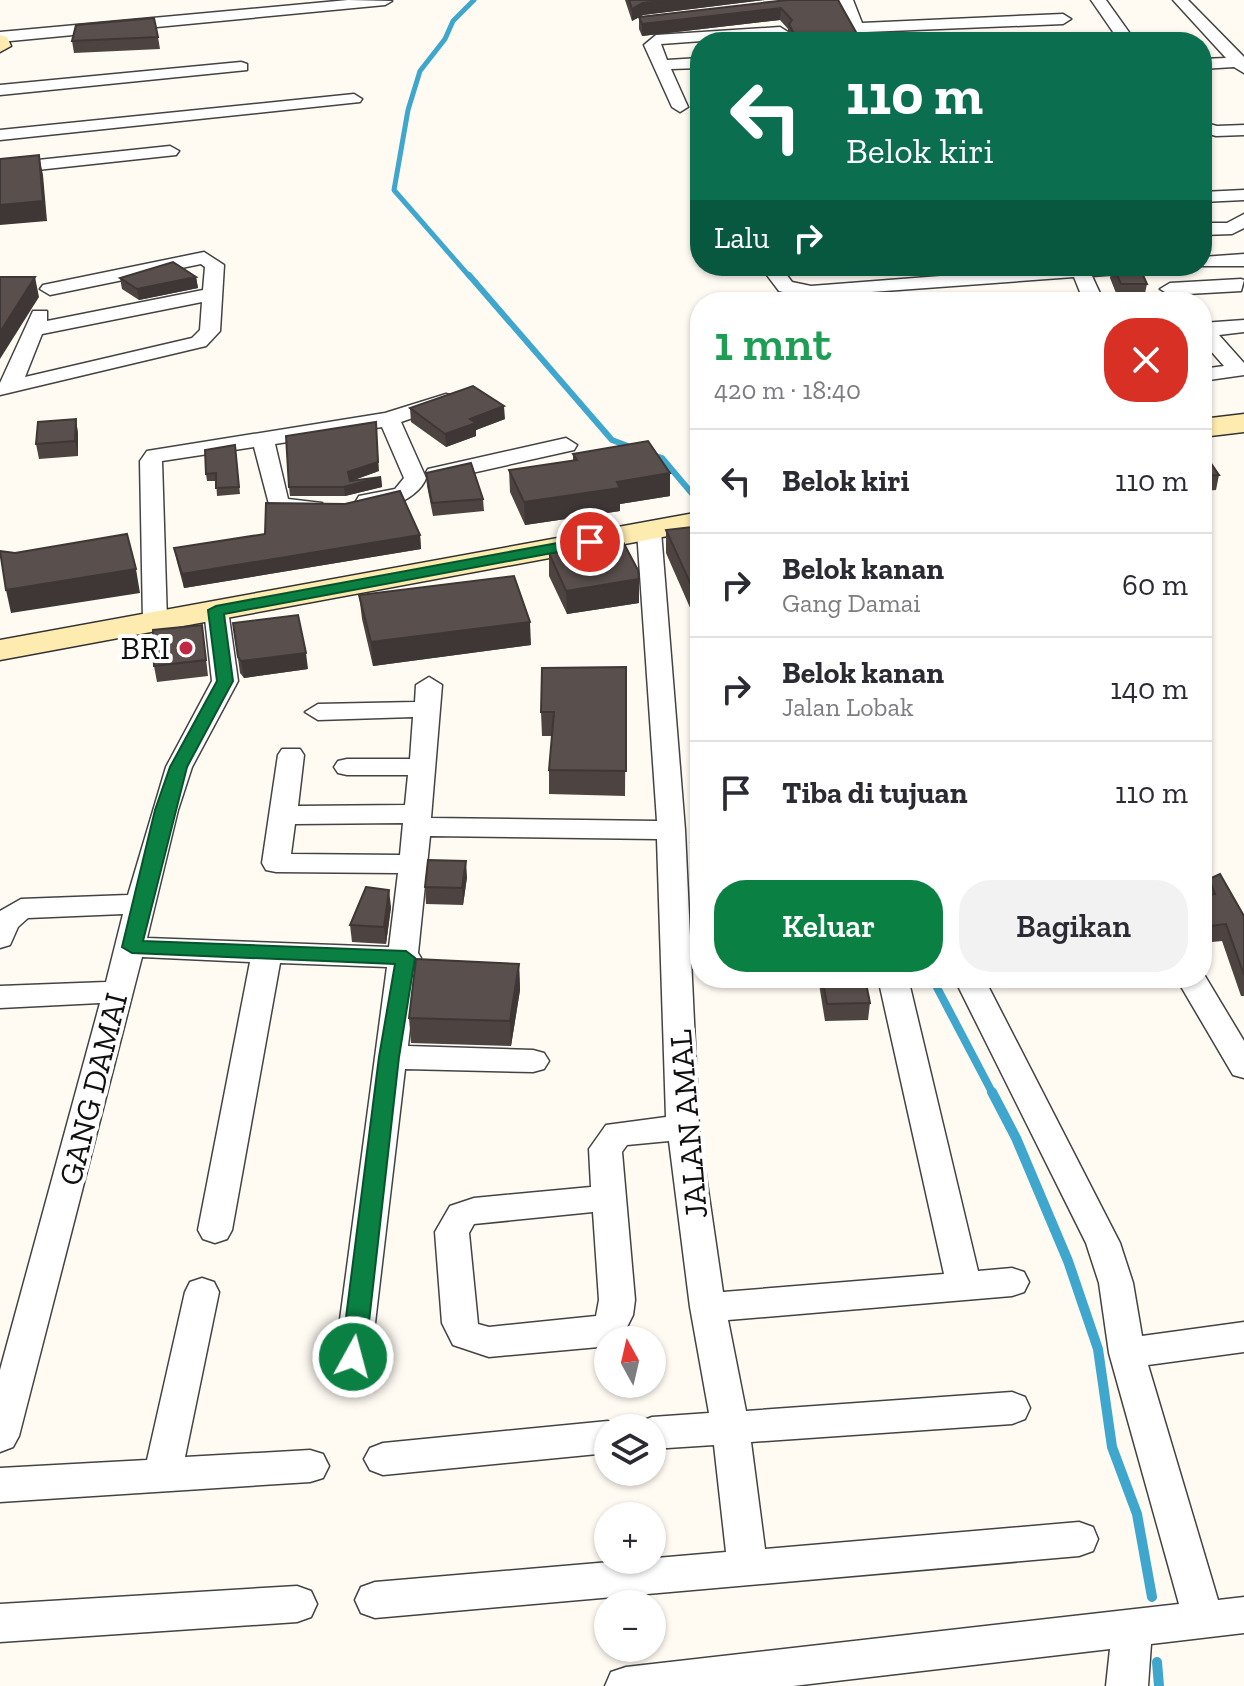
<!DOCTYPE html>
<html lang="id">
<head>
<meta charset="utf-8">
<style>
  body { margin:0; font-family:"Zilla Slab",serif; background:#f2f2f3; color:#2b2b33; height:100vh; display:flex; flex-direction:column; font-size:30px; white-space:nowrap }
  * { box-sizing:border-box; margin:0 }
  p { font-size:26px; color:#7c7c81 }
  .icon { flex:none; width:44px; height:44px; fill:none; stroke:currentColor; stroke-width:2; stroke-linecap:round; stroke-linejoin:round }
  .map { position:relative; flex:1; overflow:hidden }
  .sheet { position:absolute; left:690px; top:292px; width:522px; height:696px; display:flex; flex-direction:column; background:#fff; border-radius:32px; box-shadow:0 2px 6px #0004 }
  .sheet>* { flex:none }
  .top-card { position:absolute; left:690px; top:32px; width:522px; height:244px; border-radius:32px; box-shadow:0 2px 6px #0004; background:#0b6e4f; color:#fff; overflow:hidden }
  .needle { width:52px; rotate:352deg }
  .controls { position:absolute; left:594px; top:1326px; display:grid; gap:16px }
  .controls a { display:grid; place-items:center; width:72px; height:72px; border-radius:50%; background:#fff; box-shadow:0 2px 6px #0004; font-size:40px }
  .pin { position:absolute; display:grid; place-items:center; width:68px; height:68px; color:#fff; margin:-34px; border:4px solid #fff; border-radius:50%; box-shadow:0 2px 8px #0007 }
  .me { position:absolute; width:88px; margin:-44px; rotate:7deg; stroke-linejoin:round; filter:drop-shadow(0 0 6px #0008) }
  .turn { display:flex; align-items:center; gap:28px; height:168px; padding:0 24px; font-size:36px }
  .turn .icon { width:104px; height:104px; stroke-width:2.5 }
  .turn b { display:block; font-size:56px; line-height:68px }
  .then { display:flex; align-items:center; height:76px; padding:0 24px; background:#0003; gap:16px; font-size:30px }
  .round { display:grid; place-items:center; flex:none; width:84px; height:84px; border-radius:32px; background:#f2f2f3 }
  .headline { display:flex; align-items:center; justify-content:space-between; height:136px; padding:0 24px }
  h1 { font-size:48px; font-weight:600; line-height:60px; color:#1e9e55 }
  .action { display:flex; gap:16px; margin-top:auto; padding:16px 24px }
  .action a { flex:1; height:92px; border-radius:32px; background:#0b8043; color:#fff; font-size:32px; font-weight:600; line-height:92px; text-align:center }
  .action a+a { background:#f2f2f3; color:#2b2b33 }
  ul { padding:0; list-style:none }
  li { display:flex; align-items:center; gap:24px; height:104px; padding:0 24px; border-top:2px solid #e1e1e2 }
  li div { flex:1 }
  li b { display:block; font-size:30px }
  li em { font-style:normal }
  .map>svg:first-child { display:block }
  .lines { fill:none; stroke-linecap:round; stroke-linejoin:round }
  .stream-far3 { stroke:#3fa7cd; stroke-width:5 }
  .stream-far2 { stroke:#3fa7cd; stroke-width:6 }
  .stream-far1 { stroke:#3fa7cd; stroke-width:8 }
  .stream { stroke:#3fa7cd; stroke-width:10 }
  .street-casing { stroke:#434343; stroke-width:3 }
  .secondary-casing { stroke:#323232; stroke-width:3 }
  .street { fill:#fff; fill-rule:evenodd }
  .secondary { fill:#feebaf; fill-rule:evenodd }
  .wall { fill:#4d4441 }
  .shaded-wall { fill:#3e3735 }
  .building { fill:#594f4c; stroke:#3e3735; stroke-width:2 }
  .route { fill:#0b8043; stroke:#07532c; stroke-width:2 }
  .poi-dot { fill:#c02843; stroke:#fff; stroke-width:3 }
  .labels { text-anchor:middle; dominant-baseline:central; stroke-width:8; stroke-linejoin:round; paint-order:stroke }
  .poi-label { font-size:32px; fill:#101010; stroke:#fff; text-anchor:end }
  .street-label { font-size:32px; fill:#101010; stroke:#fff }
</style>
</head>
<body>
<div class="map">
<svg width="1244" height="1686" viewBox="0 0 1244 1686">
  <rect width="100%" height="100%" fill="#fffbf3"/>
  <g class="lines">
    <!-- stream-far3 -->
    <path class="stream-far3" d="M470,277L394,190L408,110L420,71L445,39L453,21L474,0"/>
    <!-- stream-far2 -->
    <g class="stream-far2">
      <path d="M469,275L612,440L633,448"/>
      <path d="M650,454L662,458L700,503"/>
    </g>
    <!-- stream-far1 -->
    <path class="stream-far1" d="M932,978L993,1094"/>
    <!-- stream -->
    <g class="stream">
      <path d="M992,1092L1016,1138L1068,1261L1098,1349L1112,1447L1137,1514L1152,1597"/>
      <path d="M1157,1662L1159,1686"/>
    </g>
    <defs>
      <g id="street">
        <path d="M348,0L392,1L385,5L0,42V32Z"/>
        <path d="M839,0H853L862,23L1063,14L1071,19L1063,24L866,32L870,42H854Z"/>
        <path d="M1091,0H1106L1136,42H1120Z"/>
        <path d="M1173,0H1188L1244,57V73L1234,67L1202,69V59L1226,58Z"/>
        <path d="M780,27L788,32L785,35L661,44L667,60L700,58V68L671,69L688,107L680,112L672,107L644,45L656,35Z"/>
        <path d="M1086,34L1091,36L1092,42H1019L1027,37Z"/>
        <path d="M241,62L247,64V70L0,95V85Z"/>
        <path d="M354,94L362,99L360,102L0,140V130Z"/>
        <path d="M1202,122L1217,126L1244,125V135L1216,136L1202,132Z"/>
        <path d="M170,146L179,151L176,155L0,174V164Z"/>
        <path d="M1244,190V200L1202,202V192Z"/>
        <path d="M1244,214V228L1232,234L1202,235V223H1227Z"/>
        <path d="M204,252L224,265L220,331L206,346L0,395V383L33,311H47V321L203,290L205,267L201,264L50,295L40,289L43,285ZM202,302L200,330L192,338L25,377L42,334Z"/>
        <path d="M1244,254V266H1195H1202V257Z"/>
        <path d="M760,266H780L792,282L811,286L1071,266H1155L1145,272L1092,276L1104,302H1084L1074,277L803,297L779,291Z"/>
        <path d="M1241,279L1244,280L1241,291L1170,295L1160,289L1170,283Z"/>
        <path d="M1244,320V332L1219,335L1244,363V375L1202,381V369L1224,366L1202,341V323Z"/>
        <path d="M446,394L453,396L457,400L453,404L401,422L426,478C419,500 371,520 356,501L359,496L395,489L404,478L382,427L275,444L288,499L322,503L325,508L322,513C303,518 288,516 270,508L254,447L162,461L167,621L164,626H146L143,621L140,461L147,451L385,413Z"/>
        <path d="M566,438L577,445L574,450L436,481L425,474L428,469Z"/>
        <path d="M649,524L661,531L685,830L699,1128L723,1292L944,1274L878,978H908L978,1271L1012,1268L1024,1272L1029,1282L1024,1292L1012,1296L728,1320L746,1411L1012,1392L1025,1397L1030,1408L1025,1419L1012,1424L751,1442L765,1549L1079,1522L1093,1527L1098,1539L1093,1551L1079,1556L375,1618L361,1613L355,1600L361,1587L375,1582L726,1552L714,1445L652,1449V1428H636L639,1422L652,1417L709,1413L690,1307L669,1141L627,1145L622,1152L635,1300L633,1315L624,1333L599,1347L489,1357L453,1345L442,1323L435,1232L450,1206L474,1198L591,1187L589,1149L606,1125L666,1117L657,839L430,836L418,953L421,958L417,965L408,1046L533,1050L544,1053L549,1061L544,1069L533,1072L405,1069L371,1357L366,1368L353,1372L340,1368L335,1357L387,967L280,963L232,1230L227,1239L215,1243L203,1239L198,1230L250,962L142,957L19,1436L13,1447L0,1452V1370L100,1003L0,1008V986L106,982L123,914L28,918L18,927L10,945L0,948V911L21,899L128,895L166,767L212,681L204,610L207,605H225L228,610L238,681L192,767L178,810L147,938L389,947L398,873L276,872L266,870L262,863L278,755L282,749H300L304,755L298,806L405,805L408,775H347L338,773L334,767L338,761L347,759H410L413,717L318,720L305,712L318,704L415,702L416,685L429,677L442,685L431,818L657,821L637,531ZM403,823L400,855L291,854L295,824ZM593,1212L599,1300L596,1316L489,1327L478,1324L469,1233L474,1224Z"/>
        <path d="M1202,971L1244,1041V1078L1233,1075L1176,978H1202Z"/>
        <path d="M954,978H984L1120,1243L1133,1283L1142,1336L1244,1322V1352L1148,1365L1218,1600L1244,1597V1633L1151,1644L1148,1686H1106L1110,1649L793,1686H605L611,1672L626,1667L1179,1604L1109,1353L1099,1283L1086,1243Z"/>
        <path d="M202,1278L214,1282L219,1292L185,1457L310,1450L323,1454L329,1466L323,1478L310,1482L0,1502V1468L147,1460L185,1292L190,1282Z"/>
        <path d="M608,1421L622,1428H608V1453L383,1475L370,1470L364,1459L370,1448L383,1443Z"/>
        <path d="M297,1586L311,1591L317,1604L311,1617L297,1622L0,1642V1604Z"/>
      </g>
      <g id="secondary">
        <path d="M0,35L7,37L11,46L0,52Z"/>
        <path d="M1244,414V432L1202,437V419Z"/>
        <path d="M700,512V530L0,660V640Z"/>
      </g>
    </defs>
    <!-- street casing -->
    <use href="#street" class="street-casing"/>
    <!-- secondary casing -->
    <use href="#secondary" class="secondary-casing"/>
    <!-- street -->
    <use href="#street" class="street"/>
    <!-- secondary -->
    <use href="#secondary" class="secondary"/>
  </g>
  <!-- wall -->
  <g class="wall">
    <path d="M625,0H765L643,15L632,21Z"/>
    <path d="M787,0L861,42H791L788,36V29L780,20L642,36L639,29V17Z"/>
    <path d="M158,37L160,49L74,53L72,41Z"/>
    <path d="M1112,266H1139L1147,284L1144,298H1118L1110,278Z"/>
    <path d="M196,277L198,288L139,300L122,289L120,278Z"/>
    <path d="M410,408L505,419L476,430V436L446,447L411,422Z"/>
    <path d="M76,419L78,434V456L39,459L36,444Z"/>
    <path d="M235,445L240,494L217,496L216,481H207L206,474Z"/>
    <path d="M1202,450L1219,475L1216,490L1202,491Z"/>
    <path d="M573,454L670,496L620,504V511L525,525L510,492L509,470L573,461Z"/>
    <path d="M379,471L353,480L381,477L382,487L345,496H290L289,487Z"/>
    <path d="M426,473L483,499L484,511L433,516L427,486Z"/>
    <path d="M345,504L420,535L421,549L184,588L177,562L174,548L265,534Z"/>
    <path d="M700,526V609L691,610L666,553V530Z"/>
    <path d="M549,553L639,579V603L567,614L549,576Z"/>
    <path d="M359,595L531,645L373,666L362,619Z"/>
    <path d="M233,623L308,669L244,678L240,673Z"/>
    <path d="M204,641L208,676L157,682L154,666Z"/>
    <path d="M626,667L625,796L549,794V770L552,736H542L541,712Z"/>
    <path d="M700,820V869L690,867L691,842Z"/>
    <path d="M467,877L463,905L426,904L425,887Z"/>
    <path d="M1209,879L1244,916V996H1241L1222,941L1202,943V896L1206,895Z"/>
    <path d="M391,907L386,944L352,942L350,925Z"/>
    <path d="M519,964L520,990L511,1046L411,1043L409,1018Z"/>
    <path d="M818,978H865L870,1003L868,1020L825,1021Z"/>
  </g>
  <!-- shaded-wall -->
  <g class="shaded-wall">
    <path d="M669,0H765L643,15L632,21V9L643,3Z"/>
    <path d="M781,8L780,20L642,36V24Z"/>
    <path d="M39,155L43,175L47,221L0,225V205Z"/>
    <path d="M35,277L39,297L0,359V332Z"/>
    <path d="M196,277L198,288L139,300L137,289Z"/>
    <path d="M504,406L505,419L476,430V436L446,447L445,434L470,419Z"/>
    <path d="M76,419L78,434V456L75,441Z"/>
    <path d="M376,422L379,471L349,482L348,472Z"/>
    <path d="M670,473V496L620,504V511L525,525L524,502L617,482Z"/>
    <path d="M381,477L382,487L345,496L344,487Z"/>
    <path d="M420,535L421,549L184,588L182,574Z"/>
    <path d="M136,569L140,593L11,613L6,590Z"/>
    <path d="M639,579V603L567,614L566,591Z"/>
    <path d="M700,586V609L691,610L692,587Z"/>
    <path d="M530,622L531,645L373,666L371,642Z"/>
    <path d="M306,653L308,669L244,678L241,661Z"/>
    <path d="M466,861L467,877L463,905L462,888Z"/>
    <path d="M389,890L391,907L386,944L384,927Z"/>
    <path d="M519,964L520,990L511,1046L510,1021Z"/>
  </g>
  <!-- building -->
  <g class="building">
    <path d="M629,0H669L643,3L632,9Z"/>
    <path d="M787,0H838L861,41L798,42L789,24L792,20L781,8L642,24L639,17Z"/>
    <path d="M154,18L158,37L72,41L76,25Z"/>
    <path d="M39,155L43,201L0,205V159Z"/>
    <path d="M173,262L196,277L137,289L120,278Z"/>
    <path d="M1113,266H1139L1147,284H1121Z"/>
    <path d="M0,277H35L0,332Z"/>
    <path d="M473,386L504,406L470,419L476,423L445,434L410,408Z"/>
    <path d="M76,419L75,441L36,444L38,422Z"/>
    <path d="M376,422L378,462L348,472L350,481L381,477L344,487H289L286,436Z"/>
    <path d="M648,441L670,473L617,482L620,488L524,502L509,470L577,460L573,454Z"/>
    <path d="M235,445L239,487L216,488V473L206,474L205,450Z"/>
    <path d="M1202,450L1219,475L1202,476Z"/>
    <path d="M471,463L483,499L432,503L426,473Z"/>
    <path d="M400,491L420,535L182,574L174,548L265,534L266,503L345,504Z"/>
    <path d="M700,526V586L692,587L666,530Z"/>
    <path d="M127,534L136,569L6,590L0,551L15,553Z"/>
    <path d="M623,542L638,570L639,579L566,591L549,553Z"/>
    <path d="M514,576L530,622L371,642L359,595Z"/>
    <path d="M298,615L306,653L241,661L238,657L233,623Z"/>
    <path d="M202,625L206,660L154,666L153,630Z"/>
    <path d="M626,667V771L549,770L554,712H541L542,668Z"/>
    <path d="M700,820V844L691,842Z"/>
    <path d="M428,860L466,861L462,888L425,887Z"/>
    <path d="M1220,874L1244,916V975L1226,924L1202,927V896L1215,894L1209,879Z"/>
    <path d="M366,887L389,890L384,927L350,925Z"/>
    <path d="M416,959L519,964L510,1021L409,1018Z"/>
    <path d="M822,978H865L870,1003L827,1004Z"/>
  </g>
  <!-- route -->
  <path class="route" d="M590,537L597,542L595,545L224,614L233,681L187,767L143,941L406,951L415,958L399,1057L365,1357L361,1363L353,1366L345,1363L341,1357L379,1057L395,964L132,953L122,947L155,810L170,767L217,681L208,610L216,606Z"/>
  <!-- markers -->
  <circle class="poi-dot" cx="186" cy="648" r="8"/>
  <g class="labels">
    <!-- poi labels -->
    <g class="poi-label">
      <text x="170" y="648">BRI</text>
    </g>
    <!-- street labels -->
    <g class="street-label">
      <text transform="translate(93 1089) rotate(-76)">GANG DAMAI</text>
      <text transform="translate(688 1124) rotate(-95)">JALAN AMAL</text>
    </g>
  </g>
</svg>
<div class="controls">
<a><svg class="needle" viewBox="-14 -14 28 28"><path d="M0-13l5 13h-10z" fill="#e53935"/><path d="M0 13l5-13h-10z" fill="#7c7c81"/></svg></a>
<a><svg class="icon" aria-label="layers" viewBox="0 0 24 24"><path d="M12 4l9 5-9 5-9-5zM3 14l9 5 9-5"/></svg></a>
<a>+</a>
<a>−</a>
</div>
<div class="pin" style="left:590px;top:542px;background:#d93025"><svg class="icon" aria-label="arrive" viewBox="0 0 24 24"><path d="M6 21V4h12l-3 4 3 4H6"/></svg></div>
<svg class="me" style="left:353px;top:1357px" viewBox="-20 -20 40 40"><circle r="17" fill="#0b8043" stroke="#fff" stroke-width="3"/><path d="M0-11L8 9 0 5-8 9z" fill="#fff"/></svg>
<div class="top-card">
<div class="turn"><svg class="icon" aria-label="left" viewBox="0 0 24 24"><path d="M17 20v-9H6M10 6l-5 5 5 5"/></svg><div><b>110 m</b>Belok kiri</div></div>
<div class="then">Lalu<svg class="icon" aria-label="right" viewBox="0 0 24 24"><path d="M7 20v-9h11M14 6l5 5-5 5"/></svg></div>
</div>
<section class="sheet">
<div class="headline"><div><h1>1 mnt</h1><p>420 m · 18:40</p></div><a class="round" style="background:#d93025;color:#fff"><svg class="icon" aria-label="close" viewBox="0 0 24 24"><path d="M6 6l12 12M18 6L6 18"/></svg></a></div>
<ul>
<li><svg class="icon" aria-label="left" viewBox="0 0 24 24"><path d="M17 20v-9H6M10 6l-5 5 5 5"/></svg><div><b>Belok kiri</b></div><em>110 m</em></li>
<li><svg class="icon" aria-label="right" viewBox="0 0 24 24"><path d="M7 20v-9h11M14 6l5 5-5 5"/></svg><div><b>Belok kanan</b><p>Gang Damai</p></div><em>60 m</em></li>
<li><svg class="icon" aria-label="right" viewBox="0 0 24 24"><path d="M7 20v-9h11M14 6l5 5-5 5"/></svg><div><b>Belok kanan</b><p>Jalan Lobak</p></div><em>140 m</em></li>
<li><svg class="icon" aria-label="arrive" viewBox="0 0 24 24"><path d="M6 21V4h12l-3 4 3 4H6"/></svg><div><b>Tiba di tujuan</b></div><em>110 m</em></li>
</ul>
<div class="action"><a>Keluar</a><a>Bagikan</a></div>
</section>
</div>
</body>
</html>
